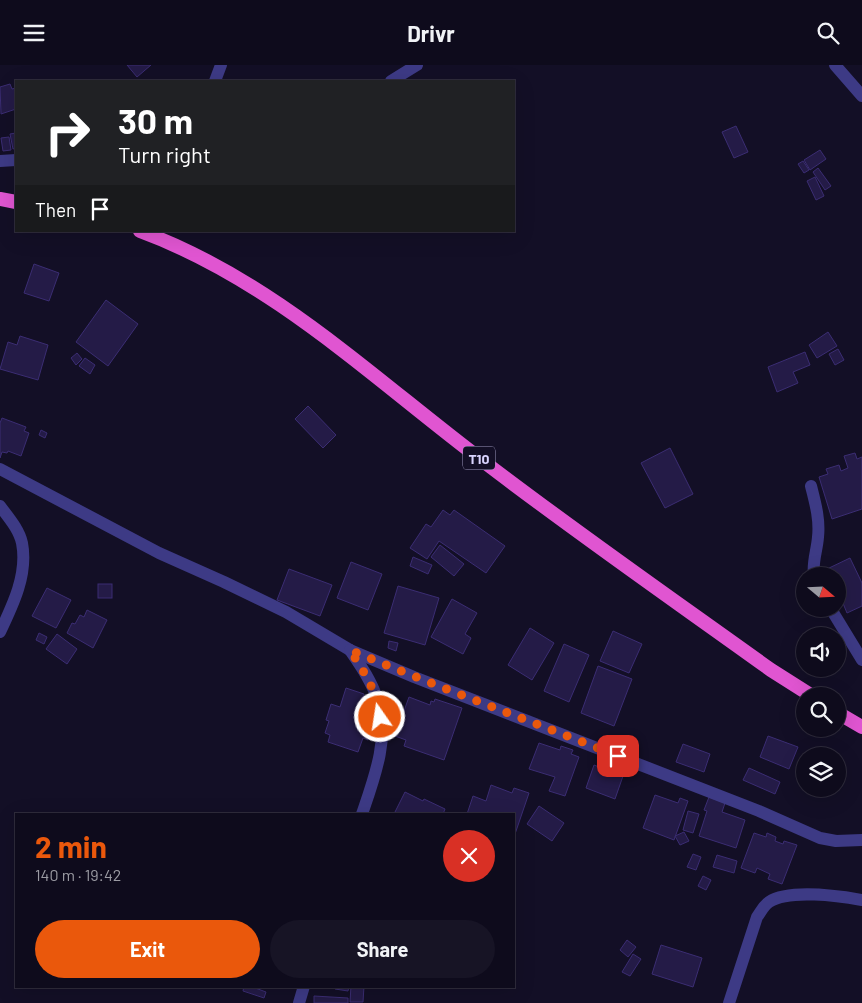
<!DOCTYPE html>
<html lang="en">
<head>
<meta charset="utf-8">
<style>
  body { margin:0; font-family:Barlow,sans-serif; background:#171425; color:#f1f3f6; height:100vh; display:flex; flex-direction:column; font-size:19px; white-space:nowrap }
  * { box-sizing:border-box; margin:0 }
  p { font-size:16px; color:#9b9ba3 }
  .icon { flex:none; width:28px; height:28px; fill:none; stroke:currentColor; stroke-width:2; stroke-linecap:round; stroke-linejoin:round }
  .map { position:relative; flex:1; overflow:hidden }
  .details { position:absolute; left:15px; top:748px; width:500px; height:175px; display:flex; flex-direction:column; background:#0e0b1c; border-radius:0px; box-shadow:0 5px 20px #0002,0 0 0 1px #2e2b3b }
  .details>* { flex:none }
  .top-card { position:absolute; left:15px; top:15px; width:500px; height:152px; border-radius:0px; box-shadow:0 5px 20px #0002,0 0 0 1px #2e2b3b; background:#202124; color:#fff; overflow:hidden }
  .needle { width:32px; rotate:109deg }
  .tools { position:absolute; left:796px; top:502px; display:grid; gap:10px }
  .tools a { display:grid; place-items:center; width:50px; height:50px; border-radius:50%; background:#0e0b1c; box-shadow:0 5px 20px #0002,0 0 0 1px #2e2b3b; font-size:25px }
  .pin { position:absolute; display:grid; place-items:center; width:42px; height:42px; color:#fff; margin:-21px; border-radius:10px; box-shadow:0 2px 8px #0006 }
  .me { position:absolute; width:55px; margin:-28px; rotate:347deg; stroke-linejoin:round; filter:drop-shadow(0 0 4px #0008) }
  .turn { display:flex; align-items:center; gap:18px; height:105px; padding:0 20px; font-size:22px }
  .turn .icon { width:65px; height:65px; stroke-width:2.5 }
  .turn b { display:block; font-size:35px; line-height:42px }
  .then { display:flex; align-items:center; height:48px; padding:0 20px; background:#0003; gap:10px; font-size:19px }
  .round { display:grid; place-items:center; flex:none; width:52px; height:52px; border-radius:26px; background:#171425 }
  .overview { display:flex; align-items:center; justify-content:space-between; height:85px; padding:0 20px }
  h1 { font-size:30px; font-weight:700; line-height:38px; color:#ea580c }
  .button { display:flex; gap:10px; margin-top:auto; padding:10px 20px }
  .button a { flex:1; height:58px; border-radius:30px; background:#ea580c; color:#fff; font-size:20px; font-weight:700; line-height:58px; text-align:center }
  .button a+a { background:#171425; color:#f1f3f6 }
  header { display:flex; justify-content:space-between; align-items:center; height:65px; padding:0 20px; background:#0e0b1c; font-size:22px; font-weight:700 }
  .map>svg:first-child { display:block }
  .building { fill:#241b47; stroke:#3b2d73 }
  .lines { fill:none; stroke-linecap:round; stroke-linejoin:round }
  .minor { stroke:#3d3a85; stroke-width:12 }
  .trunk { stroke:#e055d1; stroke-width:14 }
  .route { stroke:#ea580c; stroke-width:9; stroke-dasharray:0 16.2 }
  .labels { text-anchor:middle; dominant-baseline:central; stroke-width:4; stroke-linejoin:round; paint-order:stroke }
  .shield { fill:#130f26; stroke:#9e99be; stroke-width:1 }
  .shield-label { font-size:14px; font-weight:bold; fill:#d9d4ff }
</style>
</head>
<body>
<header><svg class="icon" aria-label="menu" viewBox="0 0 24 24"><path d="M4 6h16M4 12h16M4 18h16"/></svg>Drivr<svg class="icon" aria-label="search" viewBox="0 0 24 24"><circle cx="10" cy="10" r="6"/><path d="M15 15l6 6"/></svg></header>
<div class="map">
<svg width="862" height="938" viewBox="0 0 862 938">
  <rect width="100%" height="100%" fill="#130f26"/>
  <!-- building -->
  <g class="building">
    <path d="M127,0H151L137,12Z"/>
    <path d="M10,19L12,24L16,23V44L1,49L0,22Z"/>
    <path d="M736,61L748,87L734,93L722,67Z"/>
    <path d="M16,68V83L13,84L10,69Z"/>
    <path d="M9,72L11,85L3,86L1,73Z"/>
    <path d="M820,85L826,94L810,105L804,95Z"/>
    <path d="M803,96L809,105L804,108L798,99Z"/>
    <path d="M818,103L831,121L825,125L813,107Z"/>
    <path d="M815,112L824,131L816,135L807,116Z"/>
    <path d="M34,199L59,208L49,236L24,228Z"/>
    <path d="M106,235L138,259L108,301L76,277Z"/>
    <path d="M828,267L837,281L817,293L809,280Z"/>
    <path d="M20,271L48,280L38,315L0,304L8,277L17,280Z"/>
    <path d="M838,284L844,295L835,300L829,289Z"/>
    <path d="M805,287L810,300L793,307L798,318L777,327L768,302Z"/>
    <path d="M77,288L82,294L76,300L71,293Z"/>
    <path d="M85,293L95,300L90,309L79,301Z"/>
    <path d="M308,341L336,370L323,383L295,354Z"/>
    <path d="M2,353L26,362L24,366L29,368L21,391L8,386L7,388L2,387L0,393V358Z"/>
    <path d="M41,365L47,368L45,373L39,370Z"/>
    <path d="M670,383L693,429L665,443L641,398Z"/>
    <path d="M855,388L857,394L862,392V444L832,454L819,412L828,409L826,404L839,400L841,406L848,403L844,391Z"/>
    <path d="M443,445L450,450L454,445L505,481L486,508L439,476L427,494L410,483L426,459L431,462Z"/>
    <path d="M440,480L464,499L454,511L431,492Z"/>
    <path d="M413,492L432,500L428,509L410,501Z"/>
    <path d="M850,493L862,518V541L847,548L838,526V511H831L827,504Z"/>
    <path d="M351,497L382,509L368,545L337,533Z"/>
    <path d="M289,504L332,520L320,551L277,535Z"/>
    <rect x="98" y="519" width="14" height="14"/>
    <path d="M398,521L439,533L425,580L384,568Z"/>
    <path d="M47,523L71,535L56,563L32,551Z"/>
    <path d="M452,534L477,548L465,569L471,573L463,589L431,572Z"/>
    <path d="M87,545L107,555L93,583L67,568L72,558L75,559L80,550L84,552Z"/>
    <path d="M530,563L554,578L532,615L508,600Z"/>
    <path d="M613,566L642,579L629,608L600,596Z"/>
    <path d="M39,568L47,572L44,579L36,575Z"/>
    <path d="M57,569L77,584L67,599L46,584Z"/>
    <path d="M389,576L398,578L396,586L388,583Z"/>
    <path d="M564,579L589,590L569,637L544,626Z"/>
    <path d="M598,601L632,614L614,661L581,648Z"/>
    <path d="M346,623L364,629L361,636L367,638L365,643L373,645L370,652L376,654L368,675L363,673L358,687L328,677L330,670L325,668L329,656L326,655L331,639L340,642Z"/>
    <path d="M409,632L430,640L431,636L434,637L435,634L462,643L444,695L404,681L406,675L395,671Z"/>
    <path d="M768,671L798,682L789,704L760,692Z"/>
    <path d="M539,678L560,685L561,681L573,685L571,689L579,692L565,731L549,726L555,712L529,704Z"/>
    <path d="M683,679L710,689L704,707L676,697Z"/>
    <path d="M594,700L623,711L615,734L586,723Z"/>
    <path d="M749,703L780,717L775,729L743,715Z"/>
    <path d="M491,720L512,728L514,723L529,728L514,772V749H467L473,731L486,736Z"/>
    <path d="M405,727L423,736L424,734L445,744L443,749H394Z"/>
    <path d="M655,730L678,738L680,733L688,736L674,775L643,763Z"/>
    <path d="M709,732L725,738L722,747L745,755L736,783L699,771L707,746L704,745Z"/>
    <path d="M539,741L564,758L552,776L527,759Z"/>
    <path d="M688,746L699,749L693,768L683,765Z"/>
    <path d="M684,767L689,776L680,780L675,771Z"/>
    <path d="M754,768L766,772L767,768L776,772L775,776L783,779L784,776L797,780L782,819L768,814L770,809L757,803L755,808L741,803Z"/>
    <path d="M693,789L701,792L696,805L687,802Z"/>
    <path d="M717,790L737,796L734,808L713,802Z"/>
    <path d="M703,811L711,815L706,825L698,821Z"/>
    <path d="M627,875L636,882L628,892L620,885Z"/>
    <path d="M661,880L702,893L693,922L652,909Z"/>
    <path d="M633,889L641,894L630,911L622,907Z"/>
    <path d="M244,921H250L266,927L264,933L243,926Z"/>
    <path d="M335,921H349L348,926L335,924Z"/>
    <path d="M351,921H364L363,937H350Z"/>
    <path d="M314,931L348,933V938H314Z"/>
  </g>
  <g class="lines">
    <!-- minor -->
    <g class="minor">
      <path d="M835,0L862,31"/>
      <path d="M215,16L221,0"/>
      <path d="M391,16L417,0"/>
      <path d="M0,96L16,95"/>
      <path d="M0,404L159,488L224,517L286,547L350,585L414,612L759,746L820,773L836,776L862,775"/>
      <path d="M811,421C815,437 820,454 818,472C817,486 812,497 814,511"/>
      <path d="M0,441C8,452 19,464 22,478C28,509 13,540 0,567"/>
      <path d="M831,544L862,595"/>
      <path d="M350,585C361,601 372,617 378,636C390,672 374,714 362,749"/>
      <path d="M299,938L304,921"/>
      <path d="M729,938L757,852C761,847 763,841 769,837C789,824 839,831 862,835"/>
    </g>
    <!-- trunk -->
    <g class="trunk">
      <path d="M0,134L16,137"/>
      <path d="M140,166C271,214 373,313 483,396C577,468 675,536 771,605L812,631"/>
      <path d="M838,648L862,662"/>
    </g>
  </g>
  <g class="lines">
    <!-- route -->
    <path class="route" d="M380,652C377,626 364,607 350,585C438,622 528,655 618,691"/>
  </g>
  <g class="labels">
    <!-- shield labels -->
    <rect class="shield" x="463" y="381.5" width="32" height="23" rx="4"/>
    <g class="shield-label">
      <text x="479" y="393">T10</text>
    </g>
  </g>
</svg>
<div class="tools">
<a><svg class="needle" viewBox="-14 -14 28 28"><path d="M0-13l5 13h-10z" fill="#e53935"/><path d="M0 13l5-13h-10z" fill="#9b9ba3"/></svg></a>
<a><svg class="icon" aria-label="sound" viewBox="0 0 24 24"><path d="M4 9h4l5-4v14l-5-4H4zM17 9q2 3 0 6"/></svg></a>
<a><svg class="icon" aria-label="search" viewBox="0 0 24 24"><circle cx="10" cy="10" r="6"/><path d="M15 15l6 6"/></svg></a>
<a><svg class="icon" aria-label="layers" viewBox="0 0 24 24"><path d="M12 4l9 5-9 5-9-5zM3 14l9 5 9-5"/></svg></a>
</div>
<div class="pin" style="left:618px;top:691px;background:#d93025"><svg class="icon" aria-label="arrive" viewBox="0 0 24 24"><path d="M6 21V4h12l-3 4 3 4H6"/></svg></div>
<svg class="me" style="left:380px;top:652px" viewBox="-20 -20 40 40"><circle r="17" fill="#ea580c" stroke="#fff" stroke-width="3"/><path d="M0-11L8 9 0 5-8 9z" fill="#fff"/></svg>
<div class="top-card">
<div class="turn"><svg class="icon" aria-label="right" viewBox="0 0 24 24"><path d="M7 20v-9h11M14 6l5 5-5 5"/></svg><div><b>30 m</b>Turn right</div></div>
<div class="then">Then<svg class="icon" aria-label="arrive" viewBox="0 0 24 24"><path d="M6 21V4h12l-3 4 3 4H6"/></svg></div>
</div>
<section class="details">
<div class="overview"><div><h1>2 min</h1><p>140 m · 19:42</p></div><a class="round" style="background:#d93025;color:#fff"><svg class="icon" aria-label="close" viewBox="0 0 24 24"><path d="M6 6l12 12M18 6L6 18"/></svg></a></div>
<div class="button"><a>Exit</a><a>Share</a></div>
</section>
</div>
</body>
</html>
